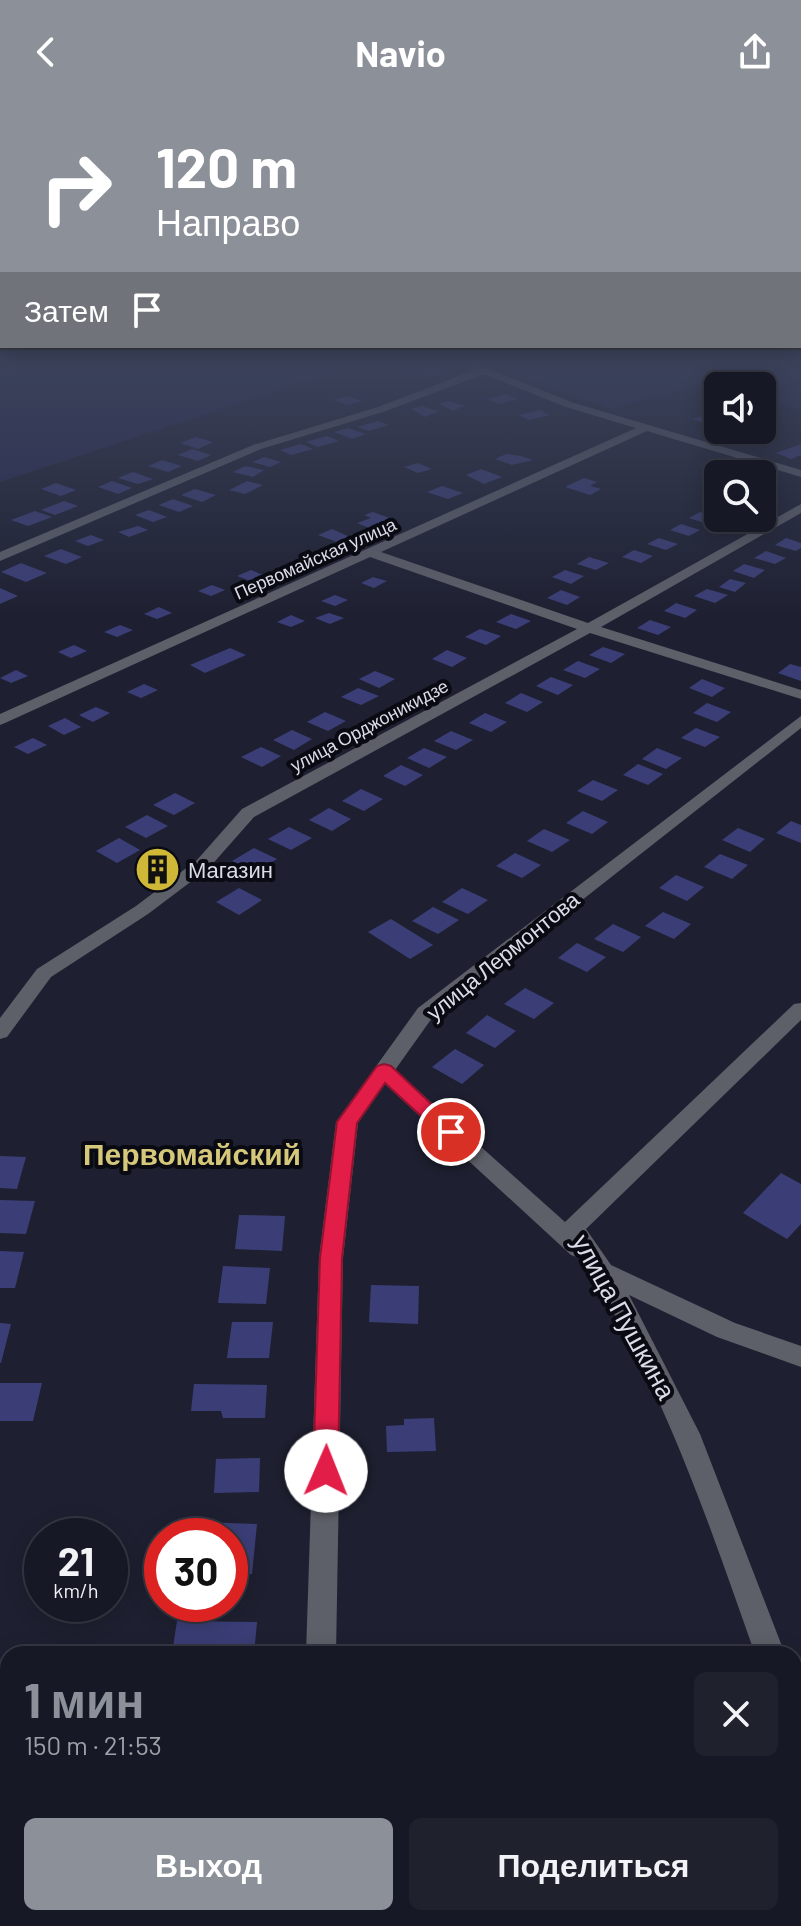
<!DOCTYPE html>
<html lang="ru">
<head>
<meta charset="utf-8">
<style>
  body { margin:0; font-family:Barlow,sans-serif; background:#1f212d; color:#f1f3f6; height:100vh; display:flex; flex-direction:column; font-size:30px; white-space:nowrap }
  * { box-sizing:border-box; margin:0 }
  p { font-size:26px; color:#9ea0a7 }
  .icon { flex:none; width:44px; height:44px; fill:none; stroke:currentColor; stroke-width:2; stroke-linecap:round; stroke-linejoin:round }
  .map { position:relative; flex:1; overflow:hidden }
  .panel { position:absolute; left:0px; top:1542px; width:802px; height:280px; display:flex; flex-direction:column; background:#161825; border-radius:24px 24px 0 0; box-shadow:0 4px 20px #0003,0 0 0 2px #353742 }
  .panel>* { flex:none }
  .guide { position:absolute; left:0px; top:0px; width:802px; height:244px; box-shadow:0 4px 20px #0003,0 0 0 2px #353742; background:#8c9099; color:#fff; overflow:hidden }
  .buttons { position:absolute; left:704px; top:268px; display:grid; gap:16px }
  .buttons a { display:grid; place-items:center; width:72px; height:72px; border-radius:12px; background:#161825; box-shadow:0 4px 20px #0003,0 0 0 2px #353742; font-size:40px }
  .speed { position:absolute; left:24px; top:1414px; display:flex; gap:16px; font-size:40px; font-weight:700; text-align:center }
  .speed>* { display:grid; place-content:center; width:104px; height:104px; border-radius:50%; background:#161825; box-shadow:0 4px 20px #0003,0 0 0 2px #353742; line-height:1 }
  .speed small { font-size:20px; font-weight:400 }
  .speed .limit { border:12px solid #d22; background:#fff; color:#111 }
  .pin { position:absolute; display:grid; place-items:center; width:68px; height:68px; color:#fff; margin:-34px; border:4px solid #fff; border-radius:50%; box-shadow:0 2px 8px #0007 }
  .me { position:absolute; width:88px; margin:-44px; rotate:1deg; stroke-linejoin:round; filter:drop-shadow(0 0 6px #0008) }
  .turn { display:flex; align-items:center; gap:28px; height:168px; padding:0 24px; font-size:36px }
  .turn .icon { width:104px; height:104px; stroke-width:2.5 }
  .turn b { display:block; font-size:56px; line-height:68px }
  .then { display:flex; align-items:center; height:76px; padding:0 24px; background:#0003; gap:16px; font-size:30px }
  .round { display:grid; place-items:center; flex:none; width:84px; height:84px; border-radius:12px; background:#1f212d }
  .overview { display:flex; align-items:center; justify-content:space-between; height:136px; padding:0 24px }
  h1 { font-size:48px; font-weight:700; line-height:60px; color:#8c9099 }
  .button { display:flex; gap:16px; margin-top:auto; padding:16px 24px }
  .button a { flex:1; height:92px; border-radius:12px; background:#8c9099; color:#fff; font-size:32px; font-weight:700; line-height:92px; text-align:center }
  .button a+a { background:#1f212d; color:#f1f3f6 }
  header { display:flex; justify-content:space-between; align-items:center; height:104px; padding:0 24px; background:#8c9099; color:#fff; font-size:36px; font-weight:700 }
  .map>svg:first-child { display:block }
  .green { fill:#272950 }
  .building { fill:#3b3e76 }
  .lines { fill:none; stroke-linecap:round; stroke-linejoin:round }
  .minor { fill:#5e6069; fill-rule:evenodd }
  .route { fill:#e11d48; stroke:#92132f; stroke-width:2 }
  .labels { text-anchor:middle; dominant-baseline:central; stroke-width:8; stroke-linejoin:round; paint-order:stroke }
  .far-street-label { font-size:18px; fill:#dadce8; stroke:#0a0b12 }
  .poi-label { font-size:22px; fill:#dadce8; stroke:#0a0b12; text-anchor:start }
  .street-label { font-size:22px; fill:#dadce8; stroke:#0a0b12 }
  .near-street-label { font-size:26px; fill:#dadce8; stroke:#0a0b12 }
  .district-label { font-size:30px; font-weight:bold; fill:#d6c87a; stroke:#0a0b12 }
</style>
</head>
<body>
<header><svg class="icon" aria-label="back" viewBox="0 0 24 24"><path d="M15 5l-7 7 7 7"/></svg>Navio<svg class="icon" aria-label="share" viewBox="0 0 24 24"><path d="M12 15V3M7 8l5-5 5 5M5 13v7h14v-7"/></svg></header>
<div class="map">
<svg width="801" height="1822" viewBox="0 0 801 1822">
  <rect width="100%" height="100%" fill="#1e2031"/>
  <!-- green -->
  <g class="green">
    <path d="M0,259H361L0,378Z"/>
    <path d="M496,259H801V306L762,295V282H719L705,278L611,305L528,275Z"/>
  </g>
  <!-- building -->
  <g class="building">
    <path d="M433,263L446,268L433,271L421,267L410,269L404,267Z"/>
    <path d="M507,290L518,295L498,300L487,295Z"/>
    <path d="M348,292L363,297L347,301L333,296Z"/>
    <path d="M450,297L458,300L466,301L453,307L439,300Z"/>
    <path d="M422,302L431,305L439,307L425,313L411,305Z"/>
    <path d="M540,306L550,311L529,316L518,311Z"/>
    <path d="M707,311L718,314V324L692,315Z"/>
    <path d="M378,317L389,321L369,327L357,323Z"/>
    <path d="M348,324L366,330L352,335L334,328Z"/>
    <path d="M741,326H749L773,334L758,339L730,329Z"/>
    <path d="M327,332L339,337L318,343L306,338Z"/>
    <path d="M196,333L213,338L198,345L180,339Z"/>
    <path d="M301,340L313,345L291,351L280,346Z"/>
    <path d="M801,340V351L791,355L776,349Z"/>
    <path d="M192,345L211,351L198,357L178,351Z"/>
    <path d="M506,350L521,352L533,356L512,361L495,355Z"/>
    <path d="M264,353L281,358L270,363L252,358Z"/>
    <path d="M162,356L182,362L168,368L148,362Z"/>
    <path d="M418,359L432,365L418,369L404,363Z"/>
    <path d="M245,362L264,366L253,373L233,368Z"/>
    <path d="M481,365L502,373L484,380L466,371Z"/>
    <path d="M133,368L153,375L138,380L118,374Z"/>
    <path d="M584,374L597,378L590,382L601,385L590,391L565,383Z"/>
    <path d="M112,377L132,384L118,390L98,383Z"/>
    <path d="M247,377L263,381L245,390L229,386Z"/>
    <path d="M56,379L76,386L61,392L41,385Z"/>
    <path d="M442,382L463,389L448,395L427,388Z"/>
    <path d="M195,385L216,391L202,398L181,391Z"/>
    <path d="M173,395L193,402L179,408L159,401Z"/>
    <path d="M64,397L78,402L55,411L41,406Z"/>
    <path d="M149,406L167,413L153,418L135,411Z"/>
    <path d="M35,407L52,413L28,422L11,416Z"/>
    <path d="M373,408L392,415L369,424L357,419L371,414L364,411Z"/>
    <path d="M700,408L718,413V414L708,420L689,414Z"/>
    <path d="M681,420L700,426L689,432L670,426Z"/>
    <path d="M138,422L148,426L129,433L118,428Z"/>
    <path d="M332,425L350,433L337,438L318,431Z"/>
    <path d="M91,431L104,436L88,442L75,437Z"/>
    <path d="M659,434L678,440L666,446L647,440Z"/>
    <path d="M786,434L801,439V444L796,447L775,441Z"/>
    <path d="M61,445L82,453L66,460L44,452Z"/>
    <path d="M634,446L653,452L641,459L622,453Z"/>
    <path d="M766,447L786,454L775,460L754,454Z"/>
    <path d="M589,453L609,459L596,466L577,460Z"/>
    <path d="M21,459L47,469L26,478L1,468Z"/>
    <path d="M744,460L765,466L754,474L733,467Z"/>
    <path d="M251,466L263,471L250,477L237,472Z"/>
    <path d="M565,466L584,472L571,480L552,473Z"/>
    <path d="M373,473L387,477L374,484L361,479Z"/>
    <path d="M730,475L746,479L735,488L719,483Z"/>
    <path d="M212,481L225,486L211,492L198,487Z"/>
    <path d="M0,484L18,492L0,500Z"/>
    <path d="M707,485L728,491L715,499L694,492Z"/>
    <path d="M561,486L580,493L567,501L547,494Z"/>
    <path d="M335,491L348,496L335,502L321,497Z"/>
    <path d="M676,499L697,506L685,514L664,507Z"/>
    <path d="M159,503L172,509L157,515L144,510Z"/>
    <path d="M329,509L344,514L330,520L315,514Z"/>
    <path d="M511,510L531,517L516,525L496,518Z"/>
    <path d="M291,511L305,517L291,523L277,518Z"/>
    <path d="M650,516L671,523L658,531L637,524Z"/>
    <path d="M120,521L133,526L117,533L104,528Z"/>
    <path d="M480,525L501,532L486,541L465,533Z"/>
    <path d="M74,541L87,547L71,554L58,548Z"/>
    <path d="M603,543L625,550L611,559L589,551Z"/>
    <path d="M230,544L246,551L205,569L190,561Z"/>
    <path d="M447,546L467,554L452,563L432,555Z"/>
    <path d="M578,557L600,565L585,574L563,566Z"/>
    <path d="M790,560L801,563V577L778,569Z"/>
    <path d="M16,566L28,572L11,579L0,574Z"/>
    <path d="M375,567L395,575L379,584L359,575Z"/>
    <path d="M551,573L573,581L558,591L536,582Z"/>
    <path d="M702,575L725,584L712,593L689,584Z"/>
    <path d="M144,580L158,586L141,594L127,588Z"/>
    <path d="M358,584L379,592L361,601L341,593Z"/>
    <path d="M521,589L543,598L527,608L505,599Z"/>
    <path d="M707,599L731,608L717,618L693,609Z"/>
    <path d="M96,603L110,609L93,618L79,611Z"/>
    <path d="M325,608L346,617L328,627L307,618Z"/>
    <path d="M485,609L507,618L491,628L469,619Z"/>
    <path d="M65,614L81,623L64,631L48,622Z"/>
    <path d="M696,624L720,633L705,643L681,634Z"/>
    <path d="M292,626L312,635L294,646L273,636Z"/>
    <path d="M451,627L473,636L456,646L434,637Z"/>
    <path d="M33,634L47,641L28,650L14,643Z"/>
    <path d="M261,643L281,652L262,663L241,653Z"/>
    <path d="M424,644L447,653L429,664L407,654Z"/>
    <path d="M657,644L682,654L666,665L642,655Z"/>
    <path d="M638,660L663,670L648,681L623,671Z"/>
    <path d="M401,661L423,671L405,682L383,672Z"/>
    <path d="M593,676L618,686L602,697L577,687Z"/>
    <path d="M361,685L383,695L364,707L342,697Z"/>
    <path d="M175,689L195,699L174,711L153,701Z"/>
    <path d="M329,704L351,715L332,727L309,716Z"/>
    <path d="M583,707L608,718L592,730L566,719Z"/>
    <path d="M147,711L168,722L146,734L125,723Z"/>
    <path d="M791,717L801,721V739L776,729Z"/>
    <path d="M289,723L312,734L291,746L268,735Z"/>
    <path d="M738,724L765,735L750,748L722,736Z"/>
    <path d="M544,725L570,736L552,748L527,737Z"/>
    <path d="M119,734L140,746L117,759L96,747Z"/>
    <path d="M254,744L277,755L255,768L232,757Z"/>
    <path d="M515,749L541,761L522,774L496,762Z"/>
    <path d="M720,750L748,761L732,775L704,763Z"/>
    <path d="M158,753L180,765L157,778L135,766Z"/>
    <path d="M676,771L704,783L687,797L659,784Z"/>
    <path d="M239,784L262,796L239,811L216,798Z"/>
    <path d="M462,784L488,796L468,810L442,798Z"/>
    <path d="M433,803L459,816L438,830L412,817Z"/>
    <path d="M663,808L691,820L674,835L645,822Z"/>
    <path d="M391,815L433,841L410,855L368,828Z"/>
    <path d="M613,820L641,833L623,848L594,835Z"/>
    <path d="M577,839L606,853L587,868L558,854Z"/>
    <path d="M525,884L554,899L534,915L504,900Z"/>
    <path d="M487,911L516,927L495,944L466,929Z"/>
    <path d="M455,945L484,961L462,980L432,963Z"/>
    <path d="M0,1052L26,1053L17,1085L0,1084Z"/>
    <path d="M781,1069L801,1080V1120L787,1135L743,1109Z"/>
    <path d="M0,1096L35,1097L26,1130L0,1129Z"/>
    <path d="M239,1111L285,1112L282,1147L235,1145Z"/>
    <path d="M0,1147L24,1148L15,1184H0Z"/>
    <path d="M223,1162L270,1164L266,1200L218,1199Z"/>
    <path d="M371,1181L419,1182L418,1220L369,1218Z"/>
    <path d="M232,1218H273L269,1254H227Z"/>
    <path d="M0,1219L11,1220L1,1259H0Z"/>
    <path d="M0,1279H42L33,1317H0Z"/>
    <path d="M194,1280L267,1281L265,1314H223L221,1307H191Z"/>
    <path d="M434,1314L436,1347L387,1348L386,1322L404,1321V1315Z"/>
    <path d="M260,1354L259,1388L214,1389L216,1355Z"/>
    <path d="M201,1418L257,1420L252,1470H230V1432H200Z"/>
    <path d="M177,1517L257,1518L254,1550H172Z"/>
  </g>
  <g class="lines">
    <!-- minor -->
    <g class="minor">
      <path d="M473,259L574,299L801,366V373L647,327L381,448L588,519L801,400V409L601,523L801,586V595L590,529L254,713L209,764L148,810L51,873L7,933L0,935V914L37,865L136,802L197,756L242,705L577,525L370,453L5,619L0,621V610L636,324L566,303L484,270L386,307L261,345L0,457V448L253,341L378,303L475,266L468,262Z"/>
      <path d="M801,612V624L432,914L395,966L565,1118L794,900L801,899V916L586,1125L611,1161L735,1219L801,1242V1263L717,1233L629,1191L700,1330L785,1550H755C707,1414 661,1275 580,1154L571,1151L385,980L358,1019L343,1154L336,1550H306L319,1154L336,1018L418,904Z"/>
      <path d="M794,1617L801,1620V1681L794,1678Z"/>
      <rect x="297" y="1814" width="34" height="8"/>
    </g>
  </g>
  <!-- sky -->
  <linearGradient id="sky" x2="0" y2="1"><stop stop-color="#10121b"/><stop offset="0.5" stop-color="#3b425a"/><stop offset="1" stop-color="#3b425a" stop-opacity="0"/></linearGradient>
  <rect width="801" height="514" fill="url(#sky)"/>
  <!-- route -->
  <path class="route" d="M384,960L391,962L461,1028L451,1035L444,1033L385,979L357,1019L342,1154L338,1367L334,1375L326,1378L317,1375L313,1367L320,1154L337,1018L377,962Z"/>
  <!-- icons -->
  <defs>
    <symbol id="building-disc" viewBox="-11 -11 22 22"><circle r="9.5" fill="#cfb837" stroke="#0a0b12"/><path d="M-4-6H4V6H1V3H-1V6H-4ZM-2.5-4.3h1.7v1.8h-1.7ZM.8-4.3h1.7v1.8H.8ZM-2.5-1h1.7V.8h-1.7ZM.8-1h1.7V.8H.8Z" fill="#111"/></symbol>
  </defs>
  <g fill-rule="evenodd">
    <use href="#building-disc" x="132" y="740" width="51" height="51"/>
  </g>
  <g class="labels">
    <!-- far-street labels -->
    <g class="far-street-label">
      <text transform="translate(315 454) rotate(-24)">Первомайская улица</text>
      <text transform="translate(369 621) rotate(-28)">улица Орджоникидзе</text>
    </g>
    <!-- poi labels -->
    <g class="poi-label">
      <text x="188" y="765">Магазин</text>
    </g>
    <!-- street labels -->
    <g class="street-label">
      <text transform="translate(502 851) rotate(-39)">улица Лермонтова</text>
    </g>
    <!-- near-street labels -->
    <g class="near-street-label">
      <text transform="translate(625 1212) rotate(61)">улица Пушкина</text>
    </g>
    <!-- district labels -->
    <g class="district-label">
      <text x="192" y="1049">Первомайский</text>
    </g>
  </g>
</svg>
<div class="buttons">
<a><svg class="icon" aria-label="sound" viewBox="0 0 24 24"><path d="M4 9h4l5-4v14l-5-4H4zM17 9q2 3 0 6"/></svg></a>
<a><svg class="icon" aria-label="search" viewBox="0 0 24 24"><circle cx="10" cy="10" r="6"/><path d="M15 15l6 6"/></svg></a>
</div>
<div class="speed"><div>21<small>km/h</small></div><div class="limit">30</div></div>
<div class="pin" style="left:451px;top:1028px;background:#d93025"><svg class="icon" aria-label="arrive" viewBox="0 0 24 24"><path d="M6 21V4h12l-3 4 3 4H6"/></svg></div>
<svg class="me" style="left:326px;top:1367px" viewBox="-20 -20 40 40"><circle r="19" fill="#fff"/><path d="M0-13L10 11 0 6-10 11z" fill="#e11d48"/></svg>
<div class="guide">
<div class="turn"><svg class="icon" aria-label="right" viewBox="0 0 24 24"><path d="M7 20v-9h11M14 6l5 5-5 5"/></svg><div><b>120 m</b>Направо</div></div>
<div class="then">Затем<svg class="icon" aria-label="arrive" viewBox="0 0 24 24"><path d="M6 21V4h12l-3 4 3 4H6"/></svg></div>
</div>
<section class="panel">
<div class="overview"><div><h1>1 мин</h1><p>150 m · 21:53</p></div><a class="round"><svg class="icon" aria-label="close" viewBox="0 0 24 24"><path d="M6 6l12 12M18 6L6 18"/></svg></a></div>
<div class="button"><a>Выход</a><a>Поделиться</a></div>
</section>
</div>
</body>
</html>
